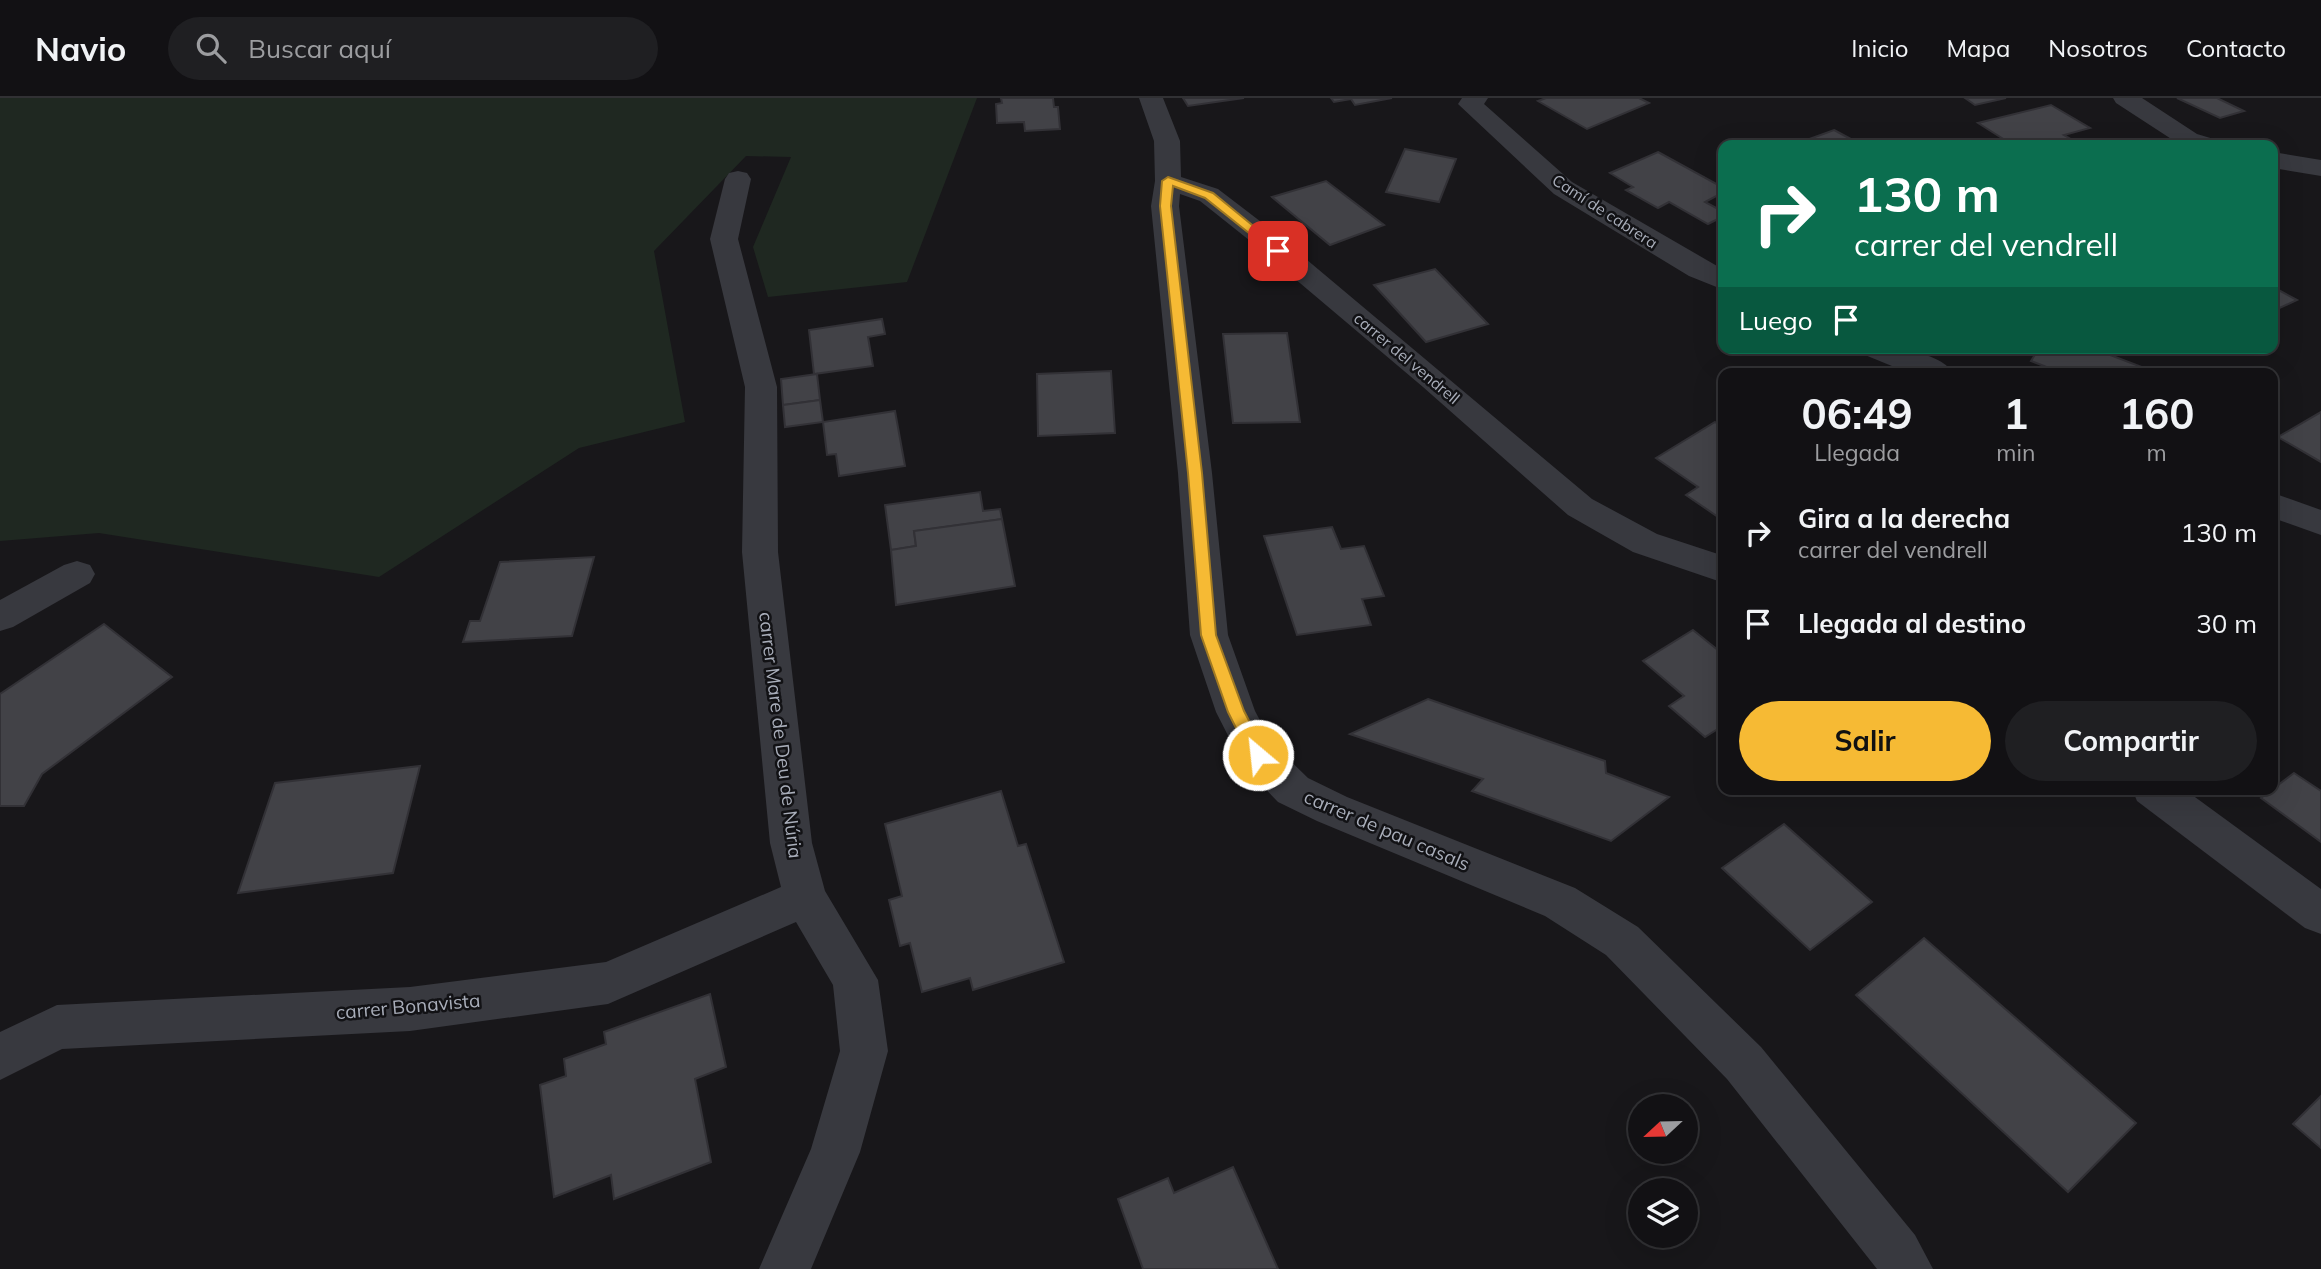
<!DOCTYPE html>
<html lang="es">
<head>
<meta charset="utf-8">
<style>
  body { margin:0; font-family:Mulish,sans-serif; background:#1f1f22; color:#f1f3f6; height:100vh; display:flex; flex-direction:column; font-size:26px; white-space:nowrap }
  * { box-sizing:border-box; margin:0 }
  p { font-size:23px; color:#9c9da0 }
  .icon { flex:none; width:38px; height:38px; fill:none; stroke:currentColor; stroke-width:2; stroke-linecap:round; stroke-linejoin:round }
  .map { position:relative; flex:1; overflow:hidden }
  .side { position:absolute; left:1718px; top:270px; width:560px; height:427px; display:flex; flex-direction:column; background:#121114; border-radius:14px; box-shadow:0 7px 28px #0002,0 0 0 2px #313134 }
  .side>* { flex:none }
  .guide { position:absolute; left:1718px; top:42px; width:560px; height:214px; border-radius:14px; box-shadow:0 7px 28px #0002,0 0 0 2px #313134; background:#0b6e4f; color:#fff; overflow:hidden }
  .needle { width:46px; rotate:248deg }
  .fabs { position:absolute; left:1628px; top:996px; display:grid; gap:14px }
  .fabs a { display:grid; place-items:center; width:70px; height:70px; border-radius:50%; background:#121114; box-shadow:0 7px 28px #0002,0 0 0 2px #313134; font-size:35px }
  .pin { position:absolute; display:grid; place-items:center; width:60px; height:60px; color:#fff; margin:-30px; border-radius:14px; box-shadow:0 4px 10px #0006 }
  .me { position:absolute; width:77px; margin:-38px; rotate:332deg; stroke-linejoin:round; filter:drop-shadow(0 0 5px #0008) }
  .turn { display:flex; align-items:center; gap:24px; height:147px; padding:0 21px; font-size:32px }
  .turn .icon { width:91px; height:91px; stroke-width:2.5 }
  .turn b { display:block; font-size:49px; line-height:60px }
  .then { display:flex; align-items:center; height:66px; padding:0 21px; background:#0003; gap:14px; font-size:26px }
  .eta { display:flex; justify-content:space-evenly; align-items:center; height:119px; text-align:center }
  .eta b { font-size:42px; font-weight:700; line-height:49px }
  .button { display:flex; gap:14px; margin-top:auto; padding:14px 21px }
  .button a { flex:1; height:80px; border-radius:42px; background:#f6ba34; color:#111; font-size:28px; font-weight:700; line-height:80px; text-align:center }
  .button a+a { background:#1f1f22; color:#f1f3f6 }
  ul { padding:0; list-style:none }
  li { display:flex; align-items:center; gap:21px; height:91px; padding:0 21px }
  li div { flex:1 }
  li b { display:block; font-size:26px }
  li em { font-style:normal }
  header { display:flex; align-items:center; gap:42px; box-sizing:border-box; height:98px; padding:0 35px; background:#121114; border-bottom:2px solid #313134 }
  header strong { font-size:33px }
  nav { display:flex; gap:38px; margin-inline-start:auto; font-size:24px }
  .search { width:490px; height:63px; background:#1f1f22; display:flex; align-items:center; gap:18px; box-sizing:border-box; padding:0 24px; border-radius:38px; color:#9c9da0; font-size:26px }
  .map>svg:first-child { display:block }
  .green { fill:#1f2821 }
  .building { fill:#424247; stroke:#323136; stroke-width:2 }
  .lines { fill:none; stroke-linecap:round; stroke-linejoin:round }
  .street { fill:#38393f; fill-rule:evenodd }
  .route { fill:#f6ba34; stroke:#a07922; stroke-width:2 }
  .labels { text-anchor:middle; dominant-baseline:central; stroke-width:5; stroke-linejoin:round; paint-order:stroke }
  .far-street-label { font-size:16px; fill:#a9aeba; stroke:#121215 }
  .street-label { font-size:19px; fill:#a9aeba; stroke:#121215 }
</style>
</head>
<body>
<header>
<strong>Navio</strong>
<div class="search"><svg class="icon" aria-label="search" viewBox="0 0 24 24"><circle cx="10" cy="10" r="6"/><path d="M15 15l6 6"/></svg>Buscar aquí</div>
<nav><a>Inicio</a><a>Mapa</a><a>Nosotros</a><a>Contacto</a></nav>
</header>
<div class="map">
<svg width="2321" height="1171" viewBox="0 0 2321 1171">
  <rect width="100%" height="100%" fill="#18171a"/>
  <!-- green -->
  <path class="green" d="M0,0H977L907,184L768,199L753,149L791,59L746,58L654,153L685,324L579,350L379,479L99,435L0,443Z"/>
  <!-- building -->
  <g class="building">
    <path d="M1001,0H1053L1054,9H1058L1060,31L1025,33L1024,24L997,25L996,6L1002,5Z"/>
    <path d="M1183,0H1244L1188,8Z"/>
    <path d="M1331,0H1392L1355,7L1351,1L1334,4Z"/>
    <path d="M1546,0H1639L1649,5L1587,31L1538,3Z"/>
    <path d="M1965,0H2006L1975,7Z"/>
    <path d="M2177,0H2217L2244,13L2220,20Z"/>
    <path d="M2051,7L2090,30L2064,37L2081,47H2013L1978,25Z"/>
    <path d="M1834,32L1862,47H1812L1804,43Z"/>
    <path d="M1405,51L1456,61L1439,104L1386,94Z"/>
    <path d="M1658,54L1724,90V94L1705,104L1724,114V118L1708,126L1669,104L1658,110L1626,92L1633,89L1610,75Z"/>
    <path d="M1326,83L1384,127L1330,147L1272,99Z"/>
    <path d="M1435,171L1488,226L1426,244L1374,187Z"/>
    <path d="M2273,189L2297,202L2273,213Z"/>
    <path d="M882,221L885,236L868,239L873,268L814,276L809,232Z"/>
    <path d="M1287,235L1300,324L1233,325L1223,236Z"/>
    <path d="M2039,250H2092L2147,271L2145,275H2062L2031,263Z"/>
    <path d="M1111,273L1115,335L1038,338L1037,276Z"/>
    <path d="M817,276L820,302L783,307L781,281Z"/>
    <path d="M820,302L823,324L785,329L783,307Z"/>
    <path d="M895,313L905,368L839,378L836,356L827,357L823,324Z"/>
    <path d="M2321,314V364L2278,339Z"/>
    <path d="M1715,324L1724,330V423L1686,397L1698,389L1656,360Z"/>
    <path d="M980,394L983,413L1000,411L1002,421L914,433L916,448L891,452L885,407Z"/>
    <path d="M1002,421L1015,488L896,507L891,452L916,448L914,433Z"/>
    <path d="M1332,429L1341,451L1364,448L1384,498L1362,501L1371,527L1297,537L1264,438Z"/>
    <path d="M594,459L572,538L463,544L470,523H480L500,464Z"/>
    <path d="M104,526L172,579L42,676L24,708H0V596Z"/>
    <path d="M1693,532L1724,557V627L1705,639L1669,608L1684,598L1643,563Z"/>
    <path d="M1428,601L1605,663L1606,675L1669,699L1611,743L1472,693L1483,681L1350,636Z"/>
    <path d="M420,668L393,775L238,795L275,685Z"/>
    <path d="M2294,675L2321,693V744L2261,700Z"/>
    <path d="M1001,693L1018,748L1026,746L1064,864L973,892L970,880L922,894L910,845L900,848L889,802L902,798L885,726Z"/>
    <path d="M1784,726L1872,804L1810,852L1722,770Z"/>
    <path d="M1924,840L2136,1025L2068,1094L1856,897Z"/>
    <path d="M710,896L726,969L695,981L711,1064L614,1101L611,1077L554,1099L540,987L566,978L564,961L606,946L604,934Z"/>
    <path d="M2321,998V1050L2293,1026Z"/>
    <path d="M1233,1069L1278,1171H1143L1118,1101L1168,1080L1174,1095Z"/>
  </g>
  <g class="lines">
    <!-- street -->
    <g class="street">
      <path d="M1139,0H1163L1180,43L1181,79L1218,91L1269,130L1592,401L1657,436L1724,458V485L1633,454L1568,417L1423,289L1249,142L1200,103L1180,96L1179,108L1212,375L1228,537L1255,613L1272,645L1308,680L1347,699L1575,790L1638,829L1761,949L1915,1137L1933,1171H1877L1727,981L1606,857L1545,818L1317,723L1278,704L1244,669L1216,614L1190,537L1178,375L1151,108L1155,83L1154,43Z"/>
      <path d="M1488,0L1484,6L1572,84L1724,172V192L1689,178L1554,96L1458,6L1462,0Z"/>
      <path d="M2113,0H2142L2197,36L2217,42L2221,47L2179,46L2116,5Z"/>
      <path d="M2273,54L2321,62V78L2273,70Z"/>
      <path d="M738,73L747,75L751,81L738,141L777,289L778,454L812,745L825,793L878,882L888,953L860,1054L811,1171H759L811,1051L840,953L833,887L796,824L608,906L410,933L62,951L0,982V934L57,907L410,889L606,864L781,789L770,745L742,454L745,289L710,141L725,81L729,75Z"/>
      <path d="M1861,250C1886,250 1938,251 1953,275H1909L1865,257Z"/>
      <path d="M2273,395L2321,412V437L2273,420Z"/>
      <path d="M77,463L90,467L95,476L90,485L13,529L0,533V502L64,467Z"/>
      <path d="M2132,691H2184L2321,791V836L2305,830L2137,703Z"/>
    </g>
  </g>
  <!-- route -->
  <path class="route" d="M1168,79L1213,95L1284,153L1274,155L1205,100L1173,88L1171,108L1202,375L1216,537L1244,613L1267,657L1264,662H1252L1228,614L1201,537L1188,375L1160,108L1162,83Z"/>
  <g class="labels">
    <!-- far-street labels -->
    <g class="far-street-label">
      <text transform="translate(1605 113) rotate(33)">Camí de cabrera</text>
      <text transform="translate(1407 260) rotate(40)">carrer del vendrell</text>
    </g>
    <!-- street labels -->
    <g class="street-label">
      <text transform="translate(781 637) rotate(83)">carrer Mare de Deu de Núria</text>
      <text transform="translate(1387 732) rotate(23)">carrer de pau casals</text>
      <text transform="translate(408 908) rotate(-5)">carrer Bonavista</text>
    </g>
  </g>
</svg>
<div class="fabs">
<a><svg class="needle" viewBox="-14 -14 28 28"><path d="M0-13l5 13h-10z" fill="#e53935"/><path d="M0 13l5-13h-10z" fill="#9c9da0"/></svg></a>
<a><svg class="icon" aria-label="layers" viewBox="0 0 24 24"><path d="M12 4l9 5-9 5-9-5zM3 14l9 5 9-5"/></svg></a>
</div>
<div class="pin" style="left:1278px;top:153px;background:#d93025"><svg class="icon" aria-label="arrive" viewBox="0 0 24 24"><path d="M6 21V4h12l-3 4 3 4H6"/></svg></div>
<svg class="me" style="left:1258px;top:657px" viewBox="-20 -20 40 40"><circle r="17" fill="#f6ba34" stroke="#fff" stroke-width="3"/><path d="M0-11L8 9 0 5-8 9z" fill="#fff"/></svg>
<div class="guide">
<div class="turn"><svg class="icon" aria-label="right" viewBox="0 0 24 24"><path d="M7 20v-9h11M14 6l5 5-5 5"/></svg><div><b>130 m</b>carrer del vendrell</div></div>
<div class="then">Luego<svg class="icon" aria-label="arrive" viewBox="0 0 24 24"><path d="M6 21V4h12l-3 4 3 4H6"/></svg></div>
</div>
<section class="side">
<div class="eta">
<div><b>06:49</b><p>Llegada</p></div>
<div><b>1</b><p>min</p></div>
<div><b>160</b><p>m</p></div>
</div>
<ul>
<li><svg class="icon" aria-label="right" viewBox="0 0 24 24"><path d="M7 20v-9h11M14 6l5 5-5 5"/></svg><div><b>Gira a la derecha</b><p>carrer del vendrell</p></div><em>130 m</em></li>
<li><svg class="icon" aria-label="arrive" viewBox="0 0 24 24"><path d="M6 21V4h12l-3 4 3 4H6"/></svg><div><b>Llegada al destino</b></div><em>30 m</em></li>
</ul>
<div class="button"><a>Salir</a><a>Compartir</a></div>
</section>
</div>
</body>
</html>
